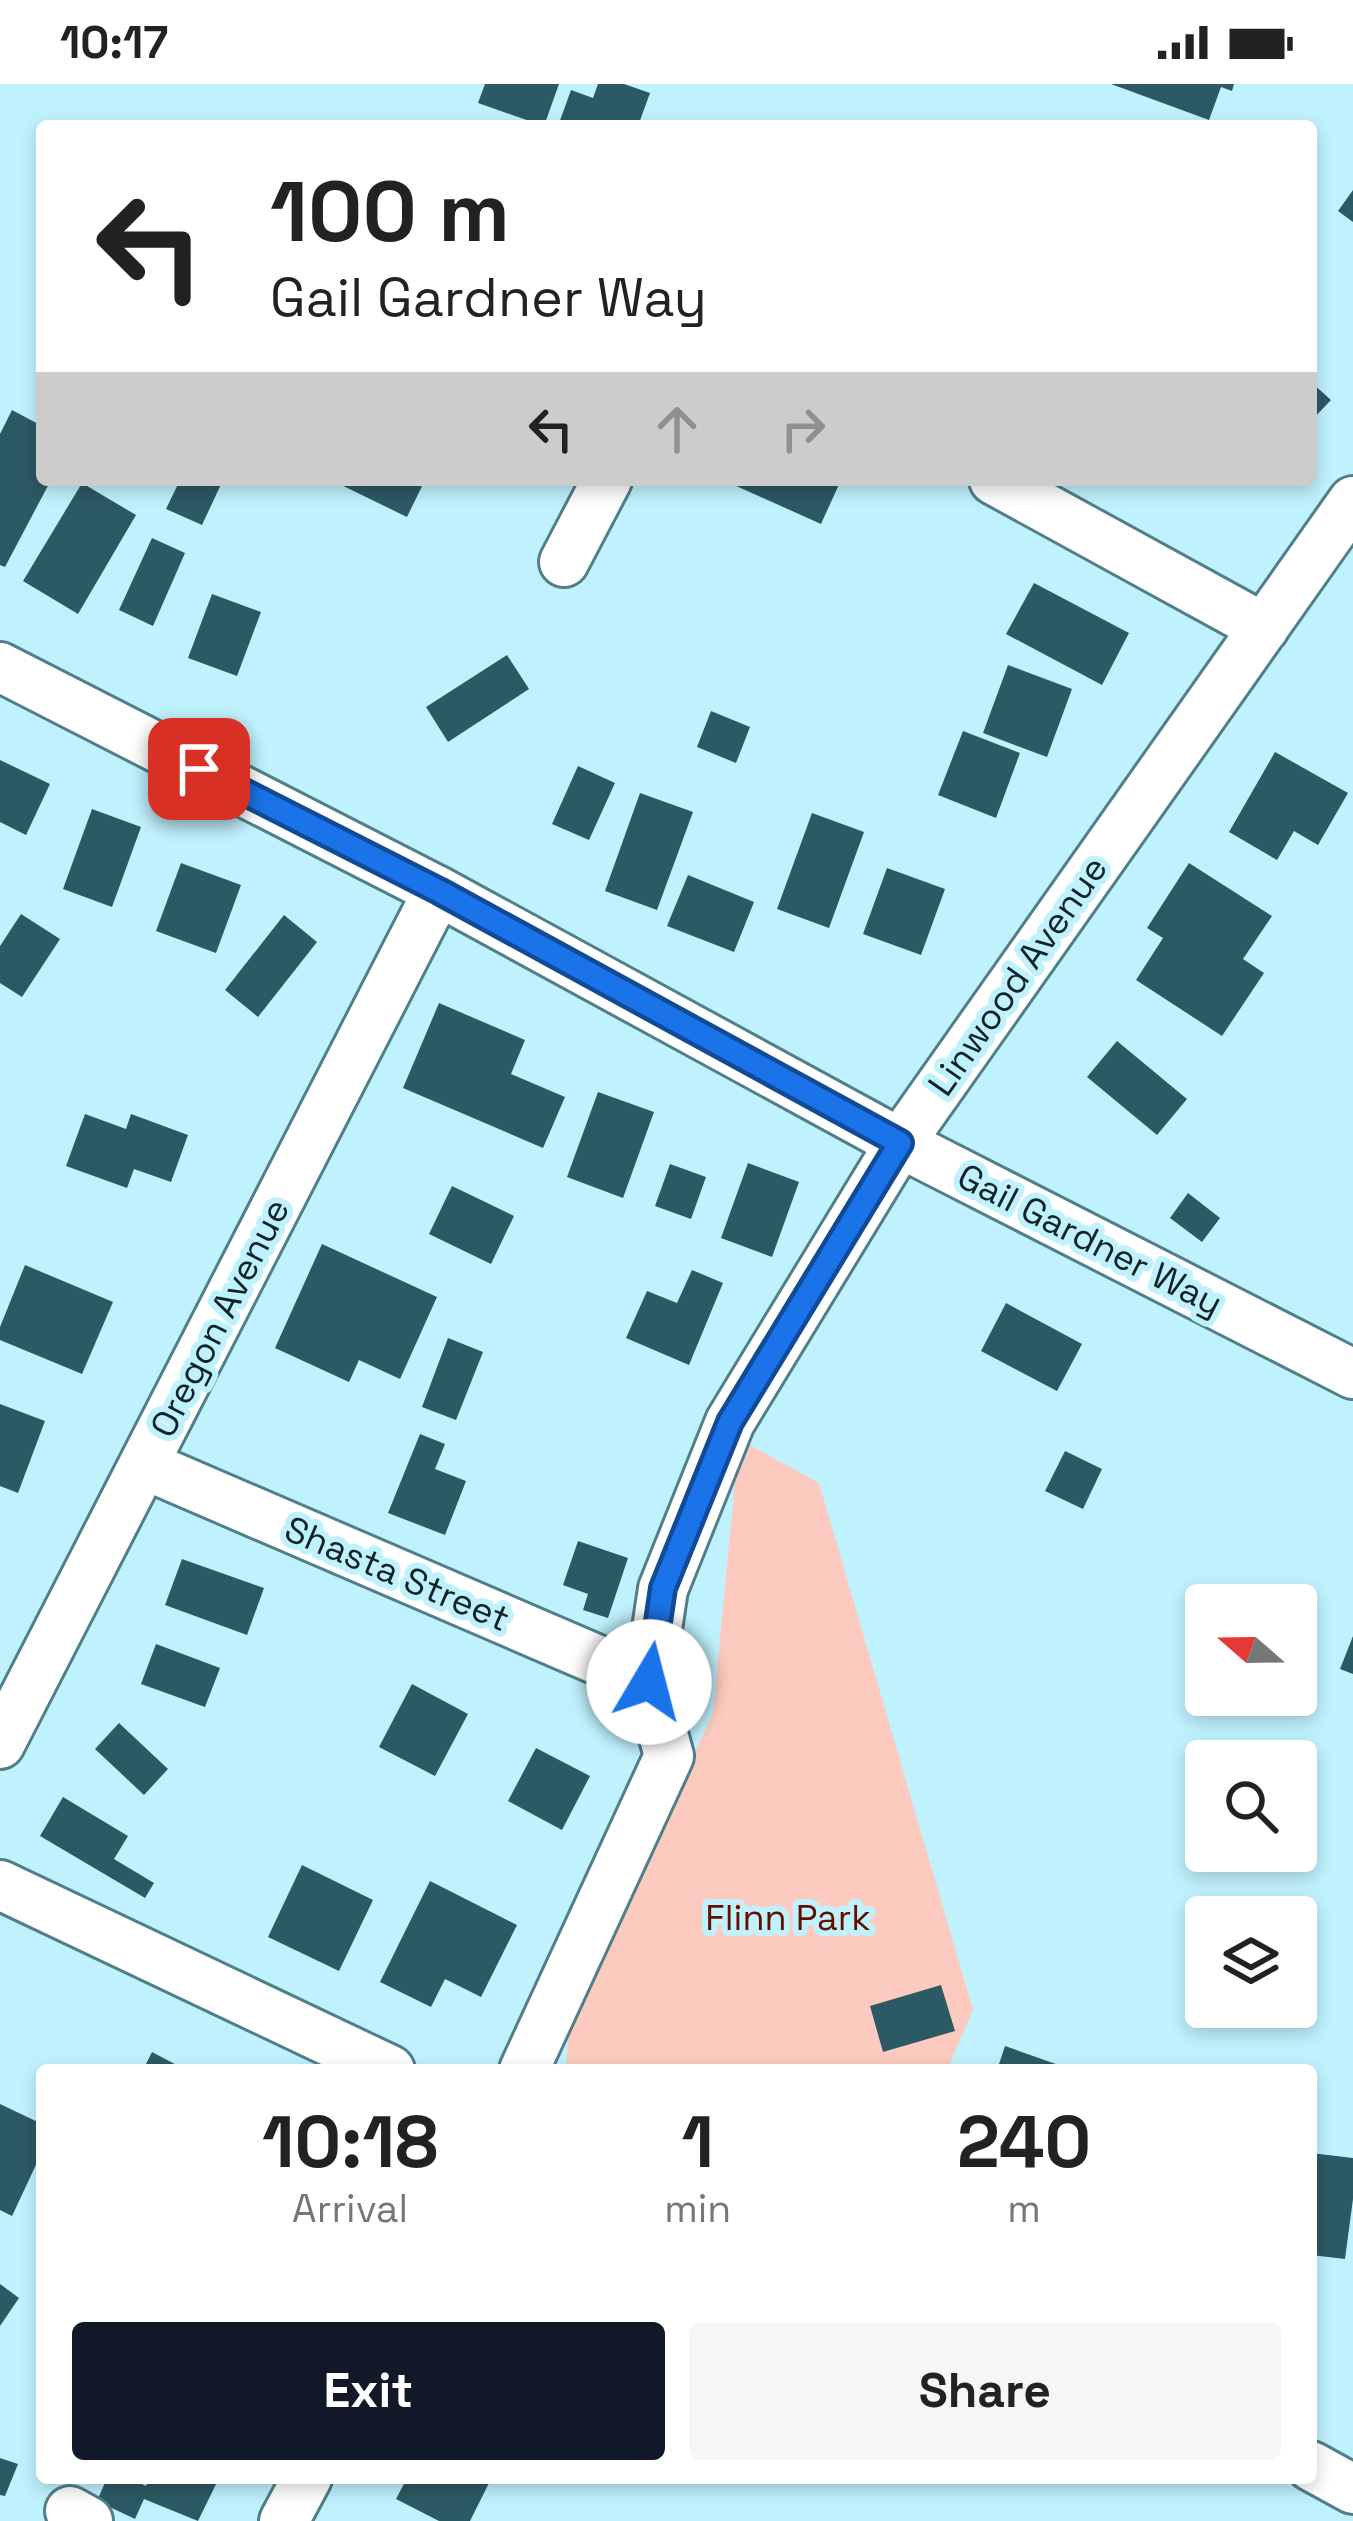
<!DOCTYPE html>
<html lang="en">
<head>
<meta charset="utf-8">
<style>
  body { margin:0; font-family:"Space Grotesk",sans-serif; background:#f6f6f6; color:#222; height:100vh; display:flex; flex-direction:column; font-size:45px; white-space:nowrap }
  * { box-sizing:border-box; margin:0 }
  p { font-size:39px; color:#767676 }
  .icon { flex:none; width:66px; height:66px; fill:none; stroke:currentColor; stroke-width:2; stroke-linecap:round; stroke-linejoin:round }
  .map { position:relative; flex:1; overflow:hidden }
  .drawer { position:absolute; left:36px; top:1980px; width:1281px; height:420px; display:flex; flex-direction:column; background:#fff; border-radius:12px; box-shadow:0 6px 18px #0003 }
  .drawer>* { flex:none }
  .hud { position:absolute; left:36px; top:36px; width:1281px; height:366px; border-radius:12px; box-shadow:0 6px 18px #0003; background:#fff; color:#222; overflow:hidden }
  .needle { width:78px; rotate:290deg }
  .controls { position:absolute; left:1185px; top:1500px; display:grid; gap:24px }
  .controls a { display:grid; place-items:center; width:132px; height:132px; border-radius:12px; background:#fff; box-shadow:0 6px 18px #0003; font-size:60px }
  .pin { position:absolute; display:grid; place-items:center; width:102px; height:102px; color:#fff; margin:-51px; border-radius:24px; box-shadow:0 6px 18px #0006 }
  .me { position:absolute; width:132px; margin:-66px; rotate:8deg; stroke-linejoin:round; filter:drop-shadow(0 0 9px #0008) }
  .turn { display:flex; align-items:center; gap:42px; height:252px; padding:0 36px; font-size:54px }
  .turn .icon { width:156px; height:156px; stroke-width:2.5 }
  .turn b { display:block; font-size:84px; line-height:102px }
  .lanes { display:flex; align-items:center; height:114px; padding:0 36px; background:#0003; justify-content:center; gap:60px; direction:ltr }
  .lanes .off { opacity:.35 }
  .eta { display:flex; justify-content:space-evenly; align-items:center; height:204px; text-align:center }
  .eta b { font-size:72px; font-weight:800; line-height:84px }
  .primary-button { display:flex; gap:24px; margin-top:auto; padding:24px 36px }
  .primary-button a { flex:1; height:138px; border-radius:12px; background:#111827; color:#fff; font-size:48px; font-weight:800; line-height:138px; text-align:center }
  .primary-button a+a { background:#f6f6f6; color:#222 }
  .status { display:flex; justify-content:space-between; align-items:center; height:84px; padding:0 60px; background:#fff; direction:ltr }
  .status svg { height:33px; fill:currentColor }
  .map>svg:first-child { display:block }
  .green { fill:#fccabe }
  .building { fill:#2c5a64 }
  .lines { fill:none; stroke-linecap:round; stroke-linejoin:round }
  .minor-casing { stroke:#507f89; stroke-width:54 }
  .minor { stroke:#fff; stroke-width:48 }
  .route-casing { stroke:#114b97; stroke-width:30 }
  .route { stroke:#1a73e8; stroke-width:21 }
  .labels { text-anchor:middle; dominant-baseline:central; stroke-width:12; stroke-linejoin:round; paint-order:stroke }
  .street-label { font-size:36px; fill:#102428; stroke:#c0f2fe }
  .park-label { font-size:36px; fill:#610f00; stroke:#c0f2fe }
</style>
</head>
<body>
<div class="status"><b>10:17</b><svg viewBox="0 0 49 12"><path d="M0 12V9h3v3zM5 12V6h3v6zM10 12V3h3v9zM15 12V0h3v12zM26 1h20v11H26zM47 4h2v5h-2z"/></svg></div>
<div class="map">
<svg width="1353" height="2437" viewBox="0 0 1353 2437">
  <rect width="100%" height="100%" fill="#c0f2fe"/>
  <!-- green -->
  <path class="green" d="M739,1355L819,1399L973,1926L947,1986H566L569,1945L713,1629Z"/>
  <!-- building -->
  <g class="building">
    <path d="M485,0H559L544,42L478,19Z"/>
    <path d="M598,0H624L650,9L638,42H558L571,6L593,14Z"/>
    <path d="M1111,0H1234L1232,7L1221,3L1209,36Z"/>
    <path d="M1353,106V138L1338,127Z"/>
    <path d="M1311,298L1331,316L1311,337Z"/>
    <path d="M12,326L42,342V396H51L5,483L0,481V350Z"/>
    <path d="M180,396H223L202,441L166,425Z"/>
    <path d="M331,396H425L407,433Z"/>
    <path d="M723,396H841L821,440Z"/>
    <path d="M82,399L136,431L78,530L23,497Z"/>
    <path d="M152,454L185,469L153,542L119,526Z"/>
    <path d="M1034,499L1129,549L1102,601L1006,550Z"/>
    <path d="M212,510L261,528L237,592L188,574Z"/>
    <path d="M507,571L529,605L448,658L426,623Z"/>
    <path d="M1008,581L1072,605L1047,673L983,649Z"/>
    <path d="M711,627L750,643L736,679L697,663Z"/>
    <path d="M963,647L1020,669L996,734L938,711Z"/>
    <path d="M1275,668L1348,709L1318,761L1294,747L1277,776L1229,748Z"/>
    <path d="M0,676L50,700L26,751L0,738Z"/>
    <path d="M578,682L615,699L589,756L552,740Z"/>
    <path d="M640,709L693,728L657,826L605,807Z"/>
    <path d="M92,725L141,743L112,823L63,805Z"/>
    <path d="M812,729L864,748L829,844L777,825Z"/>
    <path d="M181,779L241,801L216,869L156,847Z"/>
    <path d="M1189,779L1272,832L1243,875L1264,889L1222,952L1136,896L1163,854L1147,844Z"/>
    <path d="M887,784L945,805L921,871L863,850Z"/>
    <path d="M688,791L754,818L734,868L667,842Z"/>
    <path d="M21,830L60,855L22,913L0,899V862Z"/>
    <path d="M284,831L317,858L258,933L225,906Z"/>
    <path d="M439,919L525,956L511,990L565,1013L543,1064L403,1004Z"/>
    <path d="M1117,957L1187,1015L1157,1051L1087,993Z"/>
    <path d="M598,1008L654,1028L623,1114L567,1093Z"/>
    <path d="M85,1030L126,1045L131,1030L188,1051L171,1098L134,1085L127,1104L66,1082Z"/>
    <path d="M748,1079L799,1098L772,1173L721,1154Z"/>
    <path d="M670,1080L706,1093L691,1135L655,1122Z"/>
    <path d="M452,1102L514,1132L491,1180L429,1150Z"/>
    <path d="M1188,1109L1220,1134L1202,1158L1170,1134Z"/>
    <path d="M322,1160L437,1213L400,1295L359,1276L349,1298L275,1264Z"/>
    <path d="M25,1181L113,1218L82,1290L0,1256V1243Z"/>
    <path d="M692,1186L723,1199L689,1281L626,1254L647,1207L677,1219Z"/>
    <path d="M1006,1219L1082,1260L1057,1307L981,1267Z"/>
    <path d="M448,1254L483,1268L456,1336L422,1323Z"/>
    <path d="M0,1320L45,1337L18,1409L0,1402Z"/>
    <path d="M420,1350L445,1360L435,1385L466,1397L445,1451L388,1429Z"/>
    <path d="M1065,1367L1102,1385L1083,1425L1045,1407Z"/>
    <path d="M578,1457L628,1474L608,1534L583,1526L588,1510L563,1501Z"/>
    <path d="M182,1475L264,1504L247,1551L165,1521Z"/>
    <path d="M1353,1552V1590L1340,1585Z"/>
    <path d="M156,1560L220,1584L205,1623L141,1600Z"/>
    <path d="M412,1600L468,1630L435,1692L379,1663Z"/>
    <path d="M119,1639L168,1685L144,1711L95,1665Z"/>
    <path d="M536,1664L590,1692L562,1746L508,1717Z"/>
    <path d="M63,1713L128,1752L114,1775L154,1799L145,1814L40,1752Z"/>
    <path d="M302,1781L373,1816L339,1887L268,1853Z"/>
    <path d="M430,1797L517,1841L481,1913L445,1895L431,1923L380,1898Z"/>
    <path d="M941,1901L955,1947L883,1968L870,1922Z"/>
    <path d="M1005,1962L1070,1985V1986H997Z"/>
    <path d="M152,1968L186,1986H143Z"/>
    <path d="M0,2020L42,2040V2068L12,2132L0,2126Z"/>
    <path d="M1311,2069L1353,2074V2115L1345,2175L1311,2171Z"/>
    <path d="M0,2200L19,2214L0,2242Z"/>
    <path d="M0,2374L18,2380L5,2412L0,2411Z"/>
    <path d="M107,2394H130L146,2402L150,2394H219L198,2437L144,2415L135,2435L97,2417Z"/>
    <path d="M407,2394H488L491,2395L470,2437H439L396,2415Z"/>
  </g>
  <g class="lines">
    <defs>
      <g id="minor">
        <path d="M994,396L1264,544"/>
        <path d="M564,478L607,396"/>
        <path d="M0,583L438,807L900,1059L1353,1290"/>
        <path d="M145,1381L649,1598"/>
        <path d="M0,1660L438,807"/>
        <path d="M0,1801L390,1986"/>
        <path d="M524,1986L669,1672L649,1598L663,1505L730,1338L900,1059L1353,417"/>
        <path d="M1311,2382L1353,2405"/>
        <path d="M70,2427L88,2437"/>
        <path d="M284,2437L307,2394"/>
      </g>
    </defs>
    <!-- minor casing -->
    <use href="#minor" class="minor-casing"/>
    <!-- minor -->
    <use href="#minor" class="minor"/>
  </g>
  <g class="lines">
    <defs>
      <path id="route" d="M199,685L439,807L900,1059L730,1338L663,1504L649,1598"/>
    </defs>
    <!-- route casing -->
    <use href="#route" class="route-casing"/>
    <!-- route -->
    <use href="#route" class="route"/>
  </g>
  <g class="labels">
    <!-- street labels -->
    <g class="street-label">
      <text transform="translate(1018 892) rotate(-55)">Linwood Avenue</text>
      <text transform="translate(1090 1156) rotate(27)">Gail Gardner Way</text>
      <text transform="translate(220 1234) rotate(-63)">Oregon Avenue</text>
      <text transform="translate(397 1490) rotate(23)">Shasta Street</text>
    </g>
    <!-- park labels -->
    <g class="park-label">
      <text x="788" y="1834">Flinn Park</text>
    </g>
  </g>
</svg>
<div class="controls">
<a><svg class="needle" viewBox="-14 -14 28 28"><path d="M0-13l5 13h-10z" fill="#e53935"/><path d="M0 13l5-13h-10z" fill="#767676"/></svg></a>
<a><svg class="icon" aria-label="search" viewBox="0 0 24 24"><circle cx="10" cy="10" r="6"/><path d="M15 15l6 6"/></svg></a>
<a><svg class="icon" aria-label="layers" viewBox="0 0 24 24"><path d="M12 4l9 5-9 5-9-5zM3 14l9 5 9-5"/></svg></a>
</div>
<div class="pin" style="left:199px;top:685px;background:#d93025"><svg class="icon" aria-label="arrive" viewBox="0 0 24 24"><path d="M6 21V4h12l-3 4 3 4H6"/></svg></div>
<svg class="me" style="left:649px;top:1598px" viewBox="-20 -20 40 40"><circle r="19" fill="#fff"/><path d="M0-13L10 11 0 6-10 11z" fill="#1a73e8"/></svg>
<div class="hud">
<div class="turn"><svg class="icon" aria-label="left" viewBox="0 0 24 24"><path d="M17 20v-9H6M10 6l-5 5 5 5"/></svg><div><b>100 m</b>Gail Gardner Way</div></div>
<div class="lanes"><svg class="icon" aria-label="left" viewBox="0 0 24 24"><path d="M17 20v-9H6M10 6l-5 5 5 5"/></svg><svg class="icon off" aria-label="ahead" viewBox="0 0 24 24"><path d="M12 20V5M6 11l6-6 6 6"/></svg><svg class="icon off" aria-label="right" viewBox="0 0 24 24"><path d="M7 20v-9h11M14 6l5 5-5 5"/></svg></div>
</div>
<section class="drawer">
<div class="eta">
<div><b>10:18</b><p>Arrival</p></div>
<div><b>1</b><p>min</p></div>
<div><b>240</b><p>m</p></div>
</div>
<div class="primary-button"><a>Exit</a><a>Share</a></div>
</section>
</div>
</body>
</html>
